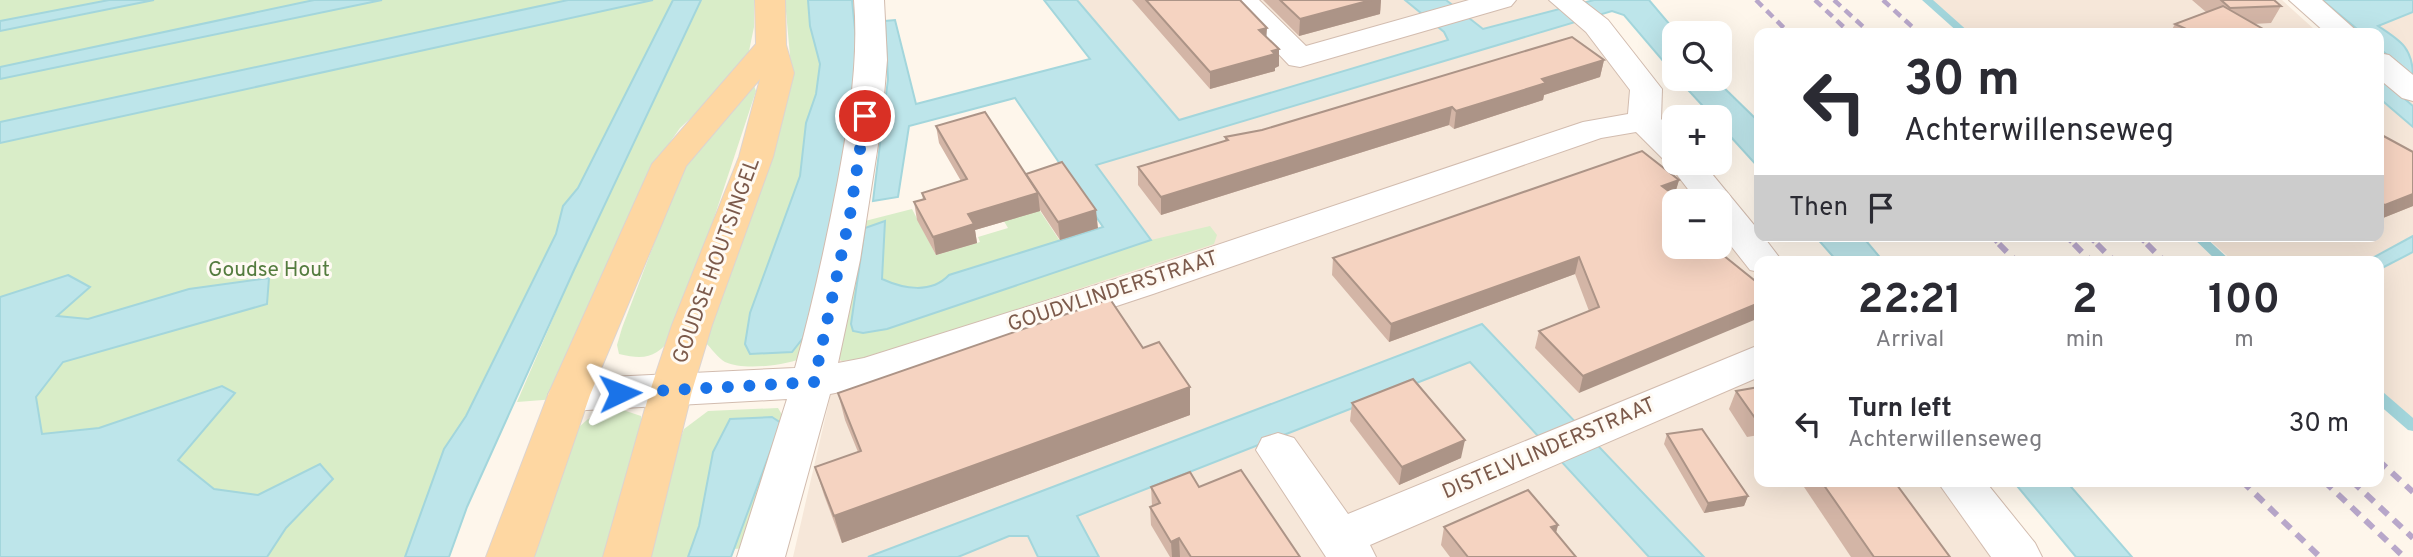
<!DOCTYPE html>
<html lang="en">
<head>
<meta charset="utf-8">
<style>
  body { margin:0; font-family:Overpass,sans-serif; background:#f7f7f7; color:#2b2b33; height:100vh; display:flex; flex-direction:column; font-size:26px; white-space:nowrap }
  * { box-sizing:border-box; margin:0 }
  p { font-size:23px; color:#7c7c81 }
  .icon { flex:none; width:38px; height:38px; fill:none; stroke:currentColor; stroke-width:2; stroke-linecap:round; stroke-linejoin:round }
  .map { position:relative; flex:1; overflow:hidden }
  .side { position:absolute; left:1754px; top:256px; width:630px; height:231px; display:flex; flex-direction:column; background:#fff; border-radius:14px; box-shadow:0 7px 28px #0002 }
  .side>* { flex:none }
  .guide { position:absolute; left:1754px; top:28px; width:630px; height:214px; border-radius:14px; box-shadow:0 7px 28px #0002; background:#fff; color:#2b2b33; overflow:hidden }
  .controls { position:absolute; left:1662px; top:21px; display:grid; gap:14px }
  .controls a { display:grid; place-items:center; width:70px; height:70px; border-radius:14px; background:#fff; box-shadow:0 7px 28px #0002; font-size:35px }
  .pin { position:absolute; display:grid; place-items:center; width:60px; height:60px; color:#fff; margin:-30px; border:4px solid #fff; border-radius:50%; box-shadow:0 2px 7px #0007 }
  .me { position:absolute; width:77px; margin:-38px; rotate:88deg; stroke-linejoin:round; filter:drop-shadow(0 0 5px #0008) }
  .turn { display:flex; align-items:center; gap:24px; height:147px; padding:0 35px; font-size:32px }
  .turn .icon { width:91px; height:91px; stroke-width:2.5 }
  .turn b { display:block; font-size:49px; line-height:60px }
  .then { display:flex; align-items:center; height:66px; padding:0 35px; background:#0003; gap:14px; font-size:26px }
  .eta { display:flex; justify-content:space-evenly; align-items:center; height:119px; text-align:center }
  .eta b { font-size:42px; font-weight:700; line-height:49px }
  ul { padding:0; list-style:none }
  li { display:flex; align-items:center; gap:21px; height:98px; padding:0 35px }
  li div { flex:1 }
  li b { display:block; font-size:26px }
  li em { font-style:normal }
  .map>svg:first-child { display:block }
  .residential { fill:#f6e7d9 }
  .green { fill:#d9edc8 }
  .water { fill:#bde5ea; stroke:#a3d6dc; stroke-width:2 }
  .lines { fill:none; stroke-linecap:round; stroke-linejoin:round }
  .stream { fill:#a3d6dc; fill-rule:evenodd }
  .minor-casing { stroke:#d2bcaf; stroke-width:2 }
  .major-casing { stroke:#ddd4d0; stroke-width:2 }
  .minor { fill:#fff; fill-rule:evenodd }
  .major { fill:#fed7a2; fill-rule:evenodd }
  .rail-far1 { stroke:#b8a7ca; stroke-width:4.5; stroke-dasharray:9 6; stroke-linecap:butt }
  .rail { stroke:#b8a7ca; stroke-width:6; stroke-dasharray:11 8; stroke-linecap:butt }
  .wall { fill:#d3b5a6 }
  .shaded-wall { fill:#ac9487 }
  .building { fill:#f5d3c1; stroke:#ac9487; stroke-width:2 }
  .route { stroke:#1a73e8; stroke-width:12; stroke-dasharray:0 21.6 }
  .labels { text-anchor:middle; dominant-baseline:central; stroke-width:6; stroke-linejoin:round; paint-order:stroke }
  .street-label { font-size:21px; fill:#7c5a4b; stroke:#fffaf3 }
  .park-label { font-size:21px; fill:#547c3f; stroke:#fffaf3 }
</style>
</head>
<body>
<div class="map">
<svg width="2413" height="557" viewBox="0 0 2413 557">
  <rect width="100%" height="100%" fill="#fef6eb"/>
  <!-- residential -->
  <g class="residential">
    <path d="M1077,0H1561L1675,146V163H1688L1718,201H1675V247H1720V204L1759,261V481H1936L1995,557H793L840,354L1150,240L1095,165L1201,133L1179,120Z"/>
    <path d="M1930,0H2282L2315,30L2308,33H1969Z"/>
    <path d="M2413,8V419L2378,388V261H2233L2205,236H2378V33H2347Z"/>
  </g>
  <!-- green -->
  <g class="green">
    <path d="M0,0H109L0,21Z"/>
    <path d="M130,0H680L431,557H0V25Z"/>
    <path d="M701,0H754V27L748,56L710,100L680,128L658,159L556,399L517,402L574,270Z"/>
    <path d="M785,0H808L810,26L820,64L816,94L806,123L800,176L751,313L745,344L819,291L806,357C788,365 744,371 725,362C718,358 711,348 705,342L792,78Z"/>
    <path d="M753,83L756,91L675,336C655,356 648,361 619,354L617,345L622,328L682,170Z"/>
    <path d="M1026,190L1060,241L949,275C931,294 904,289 882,279L884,221L865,228L887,329L1151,240L1210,226L1217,235L1214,244L873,357L842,361L835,356L865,221L912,209L936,255L980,242L978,237L1008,228L988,194Z"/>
    <path d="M778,408L784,418L748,548L733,549L781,424L713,452L699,526L688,557H638L684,429L708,411Z"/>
    <path d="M620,409L641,416L643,428L610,557H525L570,435L588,419L606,411Z"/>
  </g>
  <!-- water -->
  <g class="water">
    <path d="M109,0H154L0,31V21Z"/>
    <path d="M314,0H382L0,79V67Z"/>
    <path d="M568,0H653L0,143V122Z"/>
    <path d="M673,0H701L574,270L467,507L449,557H405L444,449L466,416L556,234L563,206L578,188Z"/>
    <path d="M808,0H852L859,70L819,291L803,338L792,352L750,354L745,344L750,313L800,176L806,123L816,94L820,64L810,26Z"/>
    <path d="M1044,0H1077L1179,120L1448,40L1444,32L1405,0H1446L1483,29L1594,0H1649L1677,33L1675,75L1624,15L1612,11L1096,165L1151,240L887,329L863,333L853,331L851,324L865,228L885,221L882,279C904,289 931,294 949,275L1103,227L1015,98L909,126L898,197L873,201L888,79L885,21L895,20L916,104L1090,59Z"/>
    <path d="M2322,0H2413V12L2378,26C2401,41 2413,48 2413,77L2378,47V33H2362Z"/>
    <path d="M2378,76L2413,106V127L2378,97Z"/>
    <path d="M1678,79H1715L1759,122V168L1720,125V117H1713Z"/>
    <path d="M1815,236H1862L1883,261H1837Z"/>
    <path d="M2413,236V252L2378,270V261H2367Z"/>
    <path d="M68,275L90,287L57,316L88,319L189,289L269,278L267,304L63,362L36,397L42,434L99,428L222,386L235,393L178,460L214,489L258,495L320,464L333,479L286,528L267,557H0V297Z"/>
    <path d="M1482,324L1704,557H1649L1470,362L1077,516L1099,557H1038L1028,536H1009L958,557H868Z"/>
    <path d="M772,417L781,423L731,557H688L699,526L713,452L730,419Z"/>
    <path d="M2013,481H2066L2132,557H2076Z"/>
  </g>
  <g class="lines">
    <!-- stream -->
    <g class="stream">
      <path d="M1922,0H1933L1970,33H1959Z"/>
      <path d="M2191,236H2204L2231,261H2217Z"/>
      <path d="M2378,391L2383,392L2413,418V431L2408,430L2378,404Z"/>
    </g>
    <defs>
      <g id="minor">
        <path d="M854,0H884L887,60L882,119L860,260L838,363L864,358L1125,276L1583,122L1628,114L1630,90L1586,32L1549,0H1582L1608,20L1662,89L1661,119L1675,133V163H1703L1759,231V236H1763L1782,261H1759V272L1750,270L1720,232V201H1697L1668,163L1669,161L1663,159L1636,132L1601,138L1153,294L881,384L830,394L785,557H737L787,399L569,411L554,406L548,395L554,384L569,379L795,368C812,306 826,243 838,180C849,120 859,61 854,0Z"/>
        <path d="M1227,0H1259L1306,46L1469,0H1516L1511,6L1300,67L1289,65Z"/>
        <path d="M2289,0H2322L2359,33H2326Z"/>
        <path d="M2378,53L2389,55L2413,75V101L2402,98L2378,78Z"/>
        <path d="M1759,345V377L1370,545L1376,557H1326L1256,450L1262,438L1278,433L1294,438L1348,514Z"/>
        <path d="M1937,481H1985L2035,543L2042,557H1991Z"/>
      </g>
      <path id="major" d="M755,0H785L786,45L794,73L773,157L712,325L692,391L651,557H603L650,391L672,325L739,157L760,79L686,166L590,395L534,557H486L548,395L652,164L756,44Z"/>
    </defs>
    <!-- minor casing -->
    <use href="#minor" class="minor-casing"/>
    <!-- major casing -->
    <use href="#major" class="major-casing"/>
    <!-- minor -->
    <use href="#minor" class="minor"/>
    <!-- major -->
    <use href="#major" class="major"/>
    <!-- rail-far1 -->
    <g class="rail-far1">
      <path d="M1756,0L1789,33"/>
      <path d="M1815,0L1850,33"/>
      <path d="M1834,0L1870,33"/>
      <path d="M1883,0L1919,33"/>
      <path d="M1991,236L2001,246"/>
      <path d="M2065,236L2076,246"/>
      <path d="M2088,236L2099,246"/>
      <path d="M2138,236L2149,246"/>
    </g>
    <!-- rail -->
    <g class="rail">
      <path d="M1999,244L2016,261"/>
      <path d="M2074,244L2091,261"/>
      <path d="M2097,244L2114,261"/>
      <path d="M2147,244L2164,261"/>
      <path d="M2378,460L2413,492"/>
      <path d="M2242,481L2320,557"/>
      <path d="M2324,481L2404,557"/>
      <path d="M2352,481L2413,538"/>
    </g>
  </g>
  <!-- wall -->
  <g class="wall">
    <path d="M1132,0H1240L1266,37L1279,49V66L1275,68V71L1210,89Z"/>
    <path d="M1263,0H1381L1380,14L1299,36Z"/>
    <path d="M2192,0H2274L2281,6L2271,23L2253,24L2270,33H2170L2175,24L2206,12Z"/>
    <path d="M1604,60L1600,77L1544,95L1543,100L1454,129L1449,125L1161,215L1138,185V167L1225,141V137Z"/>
    <path d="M936,126L1026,175L1098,228L1060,240L1040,210V211L975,230L977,243L936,255L917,220L914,202L923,200L922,193L961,181L939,143Z"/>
    <path d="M2378,133L2413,206L2378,220Z"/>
    <path d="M1679,180L1674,196L1579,393L1535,348L1539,331L1589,311L1575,274L1389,342L1332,275L1333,258Z"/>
    <path d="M1190,387V415L842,543L824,495L815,467L858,452L845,420L838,393Z"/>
    <path d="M1759,387V435L1747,437L1729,409L1736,391Z"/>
    <path d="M1352,403L1461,458L1399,485L1350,421Z"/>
    <path d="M1667,434L1748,496L1744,506L1704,513L1664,444Z"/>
    <path d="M1800,481H1894L1950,557H1851Z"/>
    <path d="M1151,487H1199L1300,557H1170L1151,525L1150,507L1152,506Z"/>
    <path d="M1558,525L1556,533L1576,557H1450L1441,545L1444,527Z"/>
  </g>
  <!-- shaded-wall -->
  <g class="shaded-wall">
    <path d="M1371,0H1381L1380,14L1299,36L1300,19Z"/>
    <path d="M1267,28L1266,45L1259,30Z"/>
    <path d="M1279,49V66L1275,68V71L1210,89V72Z"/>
    <path d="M1604,60L1600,77L1544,95L1543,100L1454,129L1456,111L1542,79Z"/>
    <path d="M1452,107L1449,125L1161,215V197Z"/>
    <path d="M1679,180L1674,197L1662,186Z"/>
    <path d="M1038,193L1040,211L975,230L977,243L936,255L933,237L968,214Z"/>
    <path d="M2413,194V206L2378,220V213L2385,205Z"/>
    <path d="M1096,210L1098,228L1060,240L1058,222Z"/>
    <path d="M1579,257L1575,274L1389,342L1391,324Z"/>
    <path d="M1759,303V318L1579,393L1583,376Z"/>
    <path d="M1190,387V415L842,543L834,516Z"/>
    <path d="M1465,440L1461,458L1399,485L1402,467Z"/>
    <path d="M1748,496L1744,506L1704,513L1708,503Z"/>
    <path d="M1558,525L1553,543L1551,527Z"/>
    <path d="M1179,538L1180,557H1172L1171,542Z"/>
  </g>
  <!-- building -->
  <g class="building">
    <path d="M1146,0H1240L1267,28L1259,30L1279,49L1272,51L1275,54L1210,72Z"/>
    <path d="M1280,0H1371L1300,19Z"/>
    <path d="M2221,0H2274L2281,6L2230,8Z"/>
    <path d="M2223,6L2270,33H2195L2175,24Z"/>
    <path d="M1572,37L1604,60L1542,79L1546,83L1456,111L1452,107L1161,197L1138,167L1228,140L1225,137L1262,130Z"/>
    <path d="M985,112L1038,193L968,214L974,224L933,237L914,202L925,199L922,193L967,179L936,126Z"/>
    <path d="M2378,133L2413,152V194L2385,205L2378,201Z"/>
    <path d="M1642,151L1679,180L1662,186L1682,201H1675V247H1713L1759,284V303L1583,376L1539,331L1599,307L1579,257L1391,324L1333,258Z"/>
    <path d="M1062,162L1096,210L1058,222L1026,174Z"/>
    <path d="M1110,299L1143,348L1159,342L1190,387L834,516L815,467L861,451L838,393Z"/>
    <path d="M1413,379L1465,440L1402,467L1352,403Z"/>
    <path d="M1759,387V418H1755L1736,391Z"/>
    <path d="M1702,429L1748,496L1708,503L1667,434Z"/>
    <path d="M1241,470L1300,557H1191L1179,538L1171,542L1150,507L1160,503L1151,487L1190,472L1199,487Z"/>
    <path d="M1821,481H1894L1950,557H1874Z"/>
    <path d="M1528,490L1558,525L1551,527L1576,557H1468L1444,527Z"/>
  </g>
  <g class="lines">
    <!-- route -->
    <path class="route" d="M620,393L814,382L850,215L865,116"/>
  </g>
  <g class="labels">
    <!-- street labels -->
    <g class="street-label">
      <text transform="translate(717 261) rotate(-70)">GOUDSE HOUTSINGEL</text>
      <text transform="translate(1113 292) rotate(-18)">GOUDVLINDERSTRAAT</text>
      <text transform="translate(1549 449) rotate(-23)">DISTELVLINDERSTRAAT</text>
    </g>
    <!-- park labels -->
    <g class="park-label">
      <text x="269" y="270">Goudse Hout</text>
    </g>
  </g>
</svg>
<div class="controls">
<a><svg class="icon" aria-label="search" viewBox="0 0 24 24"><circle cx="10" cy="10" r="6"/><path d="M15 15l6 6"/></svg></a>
<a>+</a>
<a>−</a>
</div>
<div class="pin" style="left:865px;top:116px;background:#d93025"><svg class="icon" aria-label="arrive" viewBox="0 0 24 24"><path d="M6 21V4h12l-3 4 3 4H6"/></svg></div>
<svg class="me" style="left:620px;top:393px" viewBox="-20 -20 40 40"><path d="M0-17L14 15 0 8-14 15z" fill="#1a73e8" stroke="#fff" stroke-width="4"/></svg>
<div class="guide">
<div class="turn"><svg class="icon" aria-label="left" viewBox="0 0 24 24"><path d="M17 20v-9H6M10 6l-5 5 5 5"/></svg><div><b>30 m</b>Achterwillenseweg</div></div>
<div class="then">Then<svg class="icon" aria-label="arrive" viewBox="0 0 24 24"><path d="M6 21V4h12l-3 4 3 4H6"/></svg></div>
</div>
<section class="side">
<div class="eta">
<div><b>22:21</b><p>Arrival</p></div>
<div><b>2</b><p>min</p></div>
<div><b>100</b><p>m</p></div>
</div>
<ul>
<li><svg class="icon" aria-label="left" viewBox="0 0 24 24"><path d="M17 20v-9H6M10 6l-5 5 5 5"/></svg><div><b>Turn left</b><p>Achterwillenseweg</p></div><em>30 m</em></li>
</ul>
</section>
</div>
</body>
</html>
